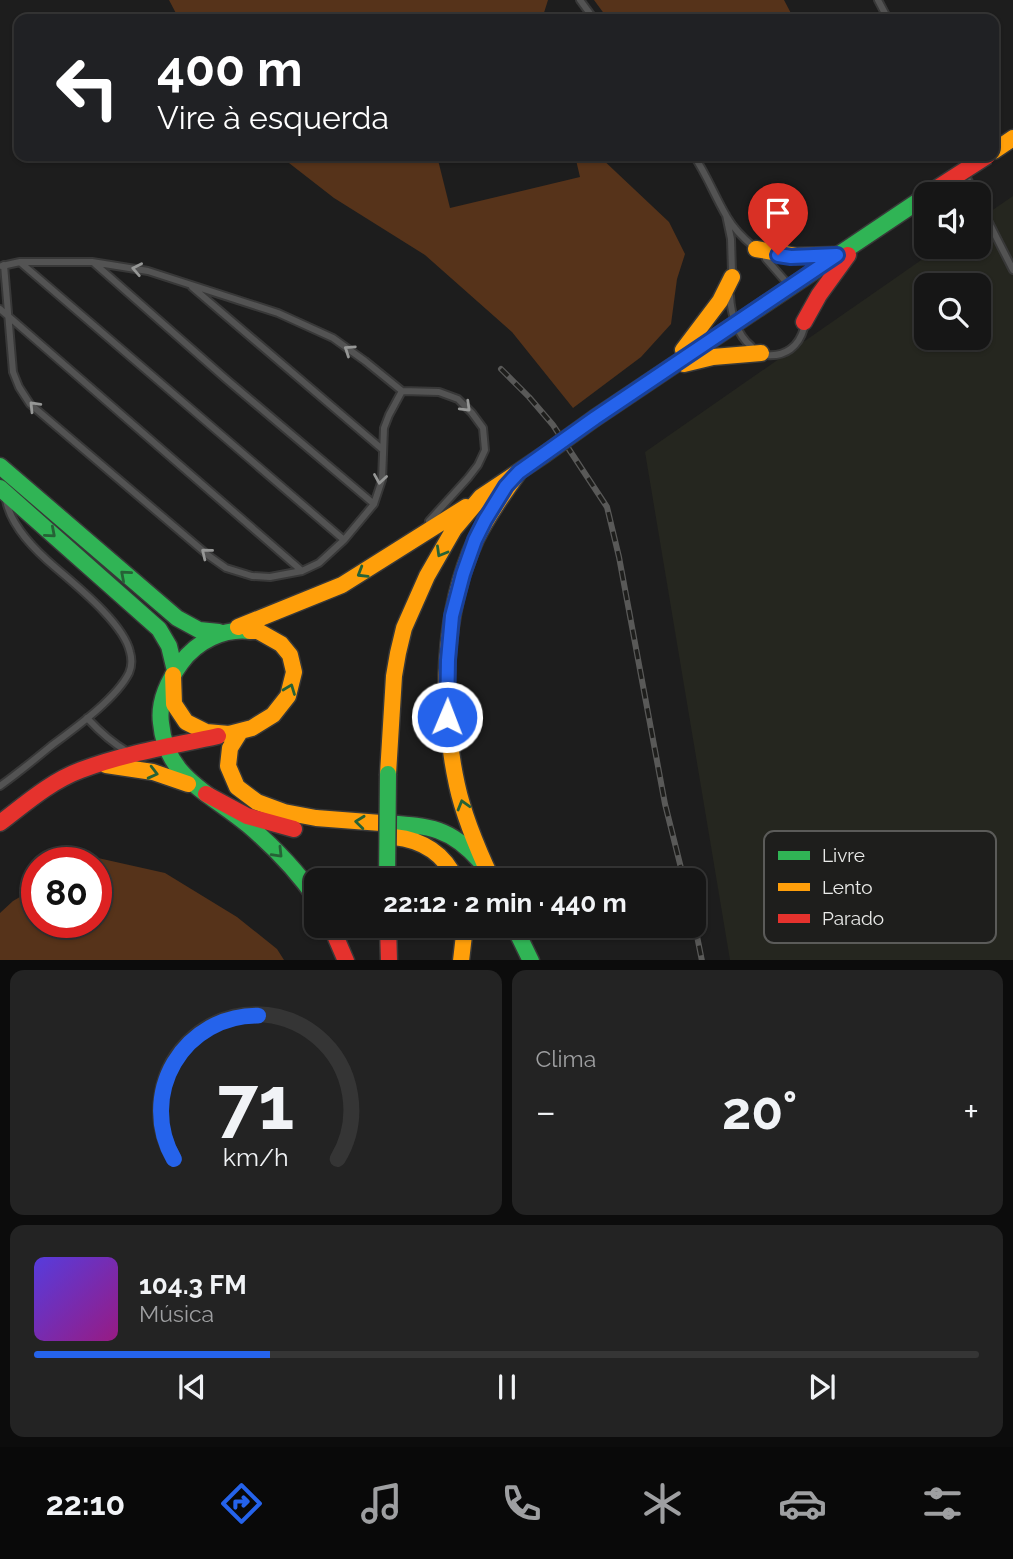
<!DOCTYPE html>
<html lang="pt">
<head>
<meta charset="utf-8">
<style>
  :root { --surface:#161616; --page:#232323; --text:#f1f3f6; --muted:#9e9fa1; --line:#353535; --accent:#2563eb }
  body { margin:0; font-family:Raleway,sans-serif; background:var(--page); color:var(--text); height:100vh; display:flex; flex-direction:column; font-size:26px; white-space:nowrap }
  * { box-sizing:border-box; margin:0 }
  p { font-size:23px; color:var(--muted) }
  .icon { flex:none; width:38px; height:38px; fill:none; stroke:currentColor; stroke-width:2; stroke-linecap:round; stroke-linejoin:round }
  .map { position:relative; height:960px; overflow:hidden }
  .side { display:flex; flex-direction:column; gap:10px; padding:10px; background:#0c0c0c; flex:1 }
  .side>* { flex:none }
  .top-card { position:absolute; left:14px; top:14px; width:985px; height:147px; border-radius:14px; box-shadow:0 2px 5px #0004,0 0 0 2px var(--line); background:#202124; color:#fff; overflow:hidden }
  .tools { position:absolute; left:914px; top:182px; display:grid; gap:14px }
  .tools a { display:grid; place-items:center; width:77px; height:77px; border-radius:14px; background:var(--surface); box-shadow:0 2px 5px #0004,0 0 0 2px var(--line); font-size:35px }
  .speed { position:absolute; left:21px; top:847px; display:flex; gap:14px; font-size:35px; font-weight:700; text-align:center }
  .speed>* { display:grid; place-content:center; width:91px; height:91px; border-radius:50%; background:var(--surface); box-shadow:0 2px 5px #0004,0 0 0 2px var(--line); line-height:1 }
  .speed .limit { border:10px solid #d22; background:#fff; color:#111 }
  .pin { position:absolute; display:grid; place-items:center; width:60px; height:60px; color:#fff; margin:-72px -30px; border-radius:50% 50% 50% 0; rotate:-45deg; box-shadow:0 0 7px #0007 }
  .pin .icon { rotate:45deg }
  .me { position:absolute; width:77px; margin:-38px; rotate:1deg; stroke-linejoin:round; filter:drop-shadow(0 0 5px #0008) }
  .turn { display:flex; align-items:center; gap:24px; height:147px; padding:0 28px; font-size:32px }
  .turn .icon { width:91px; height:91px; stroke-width:2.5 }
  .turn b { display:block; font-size:49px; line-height:60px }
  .big { font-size:52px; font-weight:700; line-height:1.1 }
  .side .tile { flex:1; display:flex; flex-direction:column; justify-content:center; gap:10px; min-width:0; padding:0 24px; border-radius:14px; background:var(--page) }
  .side .dial { align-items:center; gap:0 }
  .dial svg { height:182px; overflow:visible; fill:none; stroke:var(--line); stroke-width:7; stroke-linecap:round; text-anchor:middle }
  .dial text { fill:var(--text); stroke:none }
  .song { display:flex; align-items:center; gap:21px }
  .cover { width:84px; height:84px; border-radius:10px; background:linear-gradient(135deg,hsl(250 70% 55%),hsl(310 70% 35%)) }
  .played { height:7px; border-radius:4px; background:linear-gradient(90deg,var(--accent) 25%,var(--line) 25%) }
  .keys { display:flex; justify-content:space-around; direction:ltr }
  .heat { display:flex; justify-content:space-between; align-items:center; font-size:38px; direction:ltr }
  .side .tiles { flex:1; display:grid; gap:10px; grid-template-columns:1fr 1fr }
  .tile:last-child { grid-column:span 2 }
  .trip { position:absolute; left:304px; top:868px; width:402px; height:70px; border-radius:14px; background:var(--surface); box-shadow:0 2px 5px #0004,0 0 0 2px var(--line); font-weight:700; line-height:70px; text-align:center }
  .tab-bar { display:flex; height:112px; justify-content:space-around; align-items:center; background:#090909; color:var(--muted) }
  .tab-bar .icon { width:49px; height:49px }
  .tab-bar .active { color:var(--accent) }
  .tab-bar b { font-size:32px; color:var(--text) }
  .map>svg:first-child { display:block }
  .built { fill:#25261f; fill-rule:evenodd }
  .forest { fill:#56331a }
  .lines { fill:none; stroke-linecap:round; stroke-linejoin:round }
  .lane-casing { stroke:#383838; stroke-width:10 }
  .fast-casing { stroke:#383838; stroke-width:19 }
  .slow-casing { stroke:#383838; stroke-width:19 }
  .jam-casing { stroke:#383838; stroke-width:19 }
  .lane { stroke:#535353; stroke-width:6 }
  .fast { stroke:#30b455; stroke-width:16 }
  .slow { stroke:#ff9f0a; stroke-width:16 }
  .jam { stroke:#e5322d; stroke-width:16 }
  .rail-casing { stroke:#595958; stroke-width:6 }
  .rail { stroke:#1e1e1c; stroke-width:3.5; stroke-dasharray:10; stroke-linecap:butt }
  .fast-bridge-casing { stroke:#383838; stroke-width:19; stroke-linecap:butt }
  .jam-bridge-casing { stroke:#383838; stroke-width:19; stroke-linecap:butt }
  .fast-bridge { stroke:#30b455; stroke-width:16 }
  .jam-bridge { stroke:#e5322d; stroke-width:16 }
  .oneway { stroke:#969796 }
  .oneway2 { stroke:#266236 }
  .route-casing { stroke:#184099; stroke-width:18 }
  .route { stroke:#2563eb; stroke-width:12 }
  .key { fill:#1e1e1c; stroke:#5b5b59; stroke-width:2 }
  .key-label { font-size:19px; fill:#e9eae8 }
</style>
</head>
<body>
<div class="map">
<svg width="1013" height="961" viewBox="0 0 1013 961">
  <rect width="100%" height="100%" fill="#1d1d1d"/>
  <path class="built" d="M1013 196V960H730L645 452 940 247H978V220ZM926 285H978V338H926Z"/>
  <path class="forest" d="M169 0H548L542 19H179Z
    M594 0H784L794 19H608Z
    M280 156H437L450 208 580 177 576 160 599 156 669 222 685 254 677 279 671 324 641 357 573 408 512 332 425 255 334 198Z
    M89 856 165 873 237 917 277 949 284 960H0V913L13 901 37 887V922H96V863H78Z"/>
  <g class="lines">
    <g class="lane-casing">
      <path id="lane" d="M580 0 594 19
        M878 0 888 19
        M694 156C707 175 715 197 727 217 734 229 743 238 754 247
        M966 176 975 194
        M978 201 1013 270
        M726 215 731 239 732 272
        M766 259 787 283
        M21 263 344 540
        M94 263 226 379 374 504
        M4 265 13 372 19 387 30 404 209 556 226 568 252 576 270 577 302 571 319 563 344 540 374 504 382 480 384 428 389 415 402 391
        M2 266 20 262H92L148 271 278 313 333 338 365 361 402 391 439 392 458 399 472 413 483 428 485 450 478 465 468 478 429 521
        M192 287 382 449
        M730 296C731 314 737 335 751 346
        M0 309 302 571
        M766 355C786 357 799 346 804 328
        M87 718C100 732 112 743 128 752
        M0 786C18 773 34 760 51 746 75 728 116 699 129 673 132 666 132 659 130 652 124 624 78 587 56 568 36 551 11 527 6 500"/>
    </g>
    <g class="fast-casing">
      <path id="fast" d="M595 418 926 196
        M0 466 177 618 199 630 219 632
        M0 488 159 629 169 646 175 671
        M250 631C224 628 197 641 181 663 168 681 158 701 161 723 166 778 210 793 248 825 274 847 298 872 317 900
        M381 823C426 826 448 825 480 861
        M514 926 531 961"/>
    </g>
    <g class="slow-casing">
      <path id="slow" d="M994 151 1013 138
        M756 249 796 256 837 255
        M683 350 720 301 732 277
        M684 364 713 357 761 353
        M238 627 342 585 466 507
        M173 675 174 704 186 722 206 732 229 734 252 728 273 715 288 696 294 672 290 655 281 644 258 631H250
        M240 732 230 748 228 766 237 787 257 802 284 812 316 818 381 823
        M106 765 153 772 188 784
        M388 774 394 676 398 653 404 628 427 576 454 529 481 497 545 454
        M394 837C423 840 444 853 456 880
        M492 880C478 850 464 818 457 785 440 707 442 612 476 539 488 515 503 494 519 472
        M461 961 465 926"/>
    </g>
    <g class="jam-casing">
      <path id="jam" d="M804 322 819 295 848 255
        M206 794 247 816 294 829
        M0 823C25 804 51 781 81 770 125 753 173 746 218 736
        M331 926 346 961
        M388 926 389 961"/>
    </g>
    <use href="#lane" class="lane"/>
    <use href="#fast" class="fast"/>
    <use href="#slow" class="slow"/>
    <use href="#jam" class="jam"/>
    <g class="rail-casing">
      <path id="rail" d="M501 369 529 397 553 425 607 507 619 557 665 804 684 880
        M695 926 702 961"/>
    </g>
    <use href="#rail" class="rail"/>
    <g class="fast-bridge-casing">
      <path id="fast-bridge" d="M545 454 595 418
        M387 880 388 774"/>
    </g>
    <g class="jam-bridge-casing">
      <path id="jam-bridge" d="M928 194 987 156"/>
    </g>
    <use href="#fast-bridge" class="fast-bridge"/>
    <use href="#jam-bridge" class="jam-bridge"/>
  </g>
  <defs><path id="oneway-chevron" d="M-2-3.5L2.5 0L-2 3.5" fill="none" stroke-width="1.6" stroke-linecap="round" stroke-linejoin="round" transform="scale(1.75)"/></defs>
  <g class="oneway">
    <use href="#oneway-chevron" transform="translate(137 269) rotate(-169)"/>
    <use href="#oneway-chevron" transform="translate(349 350) rotate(-146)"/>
    <use href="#oneway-chevron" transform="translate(34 406) rotate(-134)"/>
    <use href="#oneway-chevron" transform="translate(466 407) rotate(44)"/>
    <use href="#oneway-chevron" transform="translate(380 479) rotate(99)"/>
    <use href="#oneway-chevron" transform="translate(206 553) rotate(-141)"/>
  </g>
  <g class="oneway2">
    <use href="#oneway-chevron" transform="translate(51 533) rotate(41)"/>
    <use href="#oneway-chevron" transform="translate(441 552) rotate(120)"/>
    <use href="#oneway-chevron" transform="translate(362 573) rotate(149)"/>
    <use href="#oneway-chevron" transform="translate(125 575) rotate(-139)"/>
    <use href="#oneway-chevron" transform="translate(290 689) rotate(-69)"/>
    <use href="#oneway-chevron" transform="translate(153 773) rotate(14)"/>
    <use href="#oneway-chevron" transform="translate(463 805) rotate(-106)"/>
    <use href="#oneway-chevron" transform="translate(360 822) rotate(-174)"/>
    <use href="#oneway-chevron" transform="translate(278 853) rotate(46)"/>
  </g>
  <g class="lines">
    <g class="route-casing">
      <path id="route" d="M447 717 448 660 452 616 463 574 475 540 485 520 506 486 519 472 595 418 837 255 791 257 778 255"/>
    </g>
    <use href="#route" class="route"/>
  </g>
  <rect x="764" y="831" width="232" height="112" rx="10" class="key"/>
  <rect x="778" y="851" width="32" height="9" fill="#30b455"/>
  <rect x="778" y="883" width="32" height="8" fill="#ff9f0a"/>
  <rect x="778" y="914" width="32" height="9" fill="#e5322d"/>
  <g class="key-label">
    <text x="822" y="862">Livre</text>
    <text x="822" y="894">Lento</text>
    <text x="822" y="925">Parado</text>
  </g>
</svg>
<div class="tools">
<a><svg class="icon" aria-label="sound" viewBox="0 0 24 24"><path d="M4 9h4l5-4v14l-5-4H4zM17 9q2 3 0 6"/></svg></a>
<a><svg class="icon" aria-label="search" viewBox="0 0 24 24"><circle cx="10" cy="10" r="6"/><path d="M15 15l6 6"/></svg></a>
</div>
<div class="speed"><div class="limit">80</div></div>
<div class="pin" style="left:778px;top:255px;background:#d93025"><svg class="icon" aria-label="arrive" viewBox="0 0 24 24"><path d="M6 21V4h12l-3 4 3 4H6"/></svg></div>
<svg class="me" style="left:447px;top:717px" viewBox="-20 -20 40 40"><circle r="17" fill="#2563eb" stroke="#fff" stroke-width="3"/><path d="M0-11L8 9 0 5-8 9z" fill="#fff"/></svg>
<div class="trip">22:12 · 2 min · 440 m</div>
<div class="top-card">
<div class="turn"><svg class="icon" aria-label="left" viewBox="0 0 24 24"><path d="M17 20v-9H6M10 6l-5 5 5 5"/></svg><div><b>400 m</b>Vire à esquerda</div></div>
</div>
</div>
<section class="side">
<div class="tiles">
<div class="tile dial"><svg viewBox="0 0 100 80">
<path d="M14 69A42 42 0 1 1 86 69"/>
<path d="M14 69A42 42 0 0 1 51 6" stroke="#2563eb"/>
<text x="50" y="56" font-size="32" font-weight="700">71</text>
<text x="50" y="72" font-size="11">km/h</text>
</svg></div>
<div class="tile"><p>Clima</p>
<div class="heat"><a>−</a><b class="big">20°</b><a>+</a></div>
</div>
<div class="tile">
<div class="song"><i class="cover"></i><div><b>104.3 FM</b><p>Música</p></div></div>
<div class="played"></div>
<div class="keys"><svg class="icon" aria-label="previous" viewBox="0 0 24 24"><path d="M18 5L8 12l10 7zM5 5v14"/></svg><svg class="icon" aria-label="pause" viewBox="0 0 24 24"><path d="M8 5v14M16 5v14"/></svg><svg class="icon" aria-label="next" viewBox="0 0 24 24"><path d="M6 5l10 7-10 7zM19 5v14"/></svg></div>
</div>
</div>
</section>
<nav class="tab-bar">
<b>22:10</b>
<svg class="icon active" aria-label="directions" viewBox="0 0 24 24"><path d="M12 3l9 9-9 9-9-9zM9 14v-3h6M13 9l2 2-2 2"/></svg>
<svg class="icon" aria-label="music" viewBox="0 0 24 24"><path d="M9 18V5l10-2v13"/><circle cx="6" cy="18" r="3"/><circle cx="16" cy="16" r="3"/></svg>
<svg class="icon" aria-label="phone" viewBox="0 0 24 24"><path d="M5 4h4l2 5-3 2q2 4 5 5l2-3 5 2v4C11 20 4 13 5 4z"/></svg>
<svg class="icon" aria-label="climate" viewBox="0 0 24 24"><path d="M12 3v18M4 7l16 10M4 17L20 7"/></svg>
<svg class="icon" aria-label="car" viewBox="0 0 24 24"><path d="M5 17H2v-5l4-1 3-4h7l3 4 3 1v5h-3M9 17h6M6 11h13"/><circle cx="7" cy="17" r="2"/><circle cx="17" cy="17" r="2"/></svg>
<svg class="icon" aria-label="filters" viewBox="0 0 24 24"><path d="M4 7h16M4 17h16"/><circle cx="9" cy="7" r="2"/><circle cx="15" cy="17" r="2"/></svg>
</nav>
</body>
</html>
